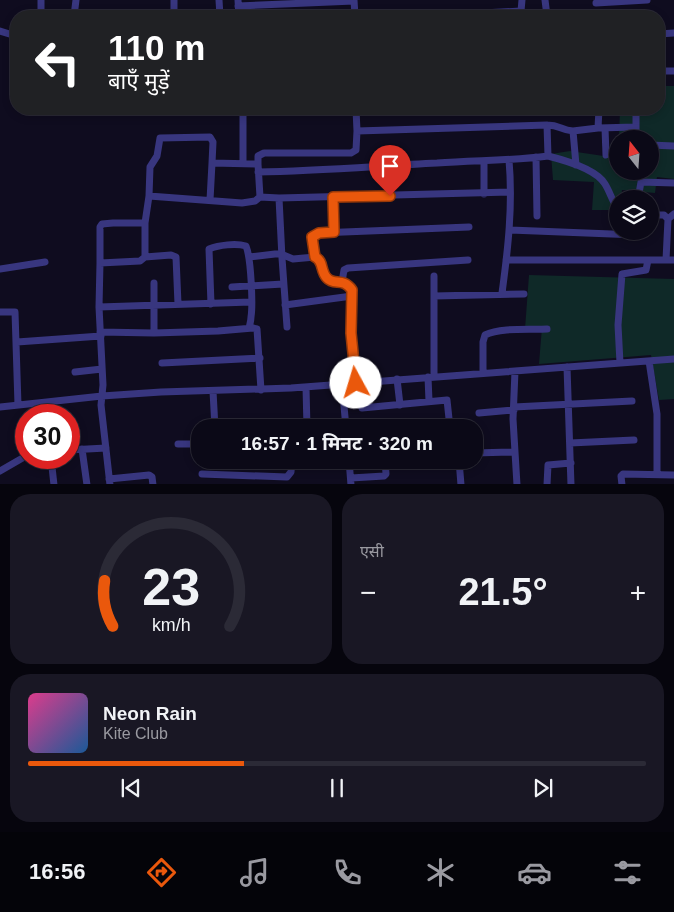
<!DOCTYPE html>
<html lang="hi">
<head>
<meta charset="utf-8">
<style>
  :root { --surface:#0b0917; --page:#191724; --text:#f1f3f6; --muted:#9a9aa1; --line:#2b2a36; --accent:#ea580c }
  body { margin:0; font-family:Arial,"Noto Sans Devanagari",sans-serif; background:var(--page); color:var(--text); height:100vh; display:flex; flex-direction:column; font-size:19px; white-space:nowrap }
  * { box-sizing:border-box; margin:0 }
  p { font-size:16px; color:var(--muted) }
  .icon { flex:none; width:28px; height:28px; fill:none; stroke:currentColor; stroke-width:2; stroke-linecap:round; stroke-linejoin:round }
  .map { position:relative; height:484px; overflow:hidden }
  .sheet { display:flex; flex-direction:column; gap:10px; padding:10px; background:#06050d; flex:1 }
  .sheet>* { flex:none }
  .hud { position:absolute; left:10px; top:10px; width:655px; height:105px; border-radius:20px; box-shadow:0 2px 8px #0003,0 0 0 1px var(--line); background:#202124; color:#fff; overflow:hidden }
  .needle { width:32px; rotate:343deg }
  .buttons { position:absolute; left:609px; top:130px; display:grid; gap:10px }
  .buttons a { display:grid; place-items:center; width:50px; height:50px; border-radius:50%; background:var(--surface); box-shadow:0 2px 8px #0003,0 0 0 1px var(--line); font-size:25px }
  .speed { position:absolute; left:15px; top:404px; display:flex; gap:10px; font-size:25px; font-weight:700; text-align:center }
  .speed>* { display:grid; place-content:center; width:65px; height:65px; border-radius:50%; background:var(--surface); box-shadow:0 2px 8px #0003,0 0 0 1px var(--line); line-height:1 }
  .speed .limit { border:8px solid #d22; background:#fff; color:#111 }
  .pin { position:absolute; display:grid; place-items:center; width:42px; height:42px; color:#fff; margin:-51px -21px; border-radius:50% 50% 50% 0; rotate:-45deg; box-shadow:0 0 5px #0007 }
  .pin .icon { rotate:45deg }
  .me { position:absolute; width:55px; margin:-28px; rotate:354deg; stroke-linejoin:round; filter:drop-shadow(0 0 4px #0008) }
  .turn { display:flex; align-items:center; gap:18px; height:105px; padding:0 15px; font-size:22px }
  .turn .icon { width:65px; height:65px; stroke-width:2.5 }
  .turn b { display:block; font-size:35px; line-height:42px }
  .big { font-size:38px; font-weight:700; line-height:1.1 }
  .sheet .tile { flex:1; display:flex; flex-direction:column; justify-content:center; gap:8px; min-width:0; padding:0 18px; border-radius:20px; background:var(--page) }
  .sheet .dial { align-items:center; gap:0 }
  .dial svg { height:130px; overflow:visible; fill:none; stroke:var(--line); stroke-width:7; stroke-linecap:round; text-anchor:middle }
  .dial text { fill:var(--text); stroke:none }
  .song { display:flex; align-items:center; gap:15px }
  .cover { width:60px; height:60px; border-radius:8px; background:linear-gradient(135deg,hsl(330 70% 55%),hsl(210 70% 35%)) }
  .played { height:5px; border-radius:2px; background:linear-gradient(90deg,var(--accent) 35%,var(--line) 35%) }
  .keys { display:flex; justify-content:space-around; direction:ltr }
  .heat { display:flex; justify-content:space-between; align-items:center; font-size:28px; direction:ltr }
  .sheet .tiles { flex:1; display:grid; gap:10px; grid-template-columns:1fr 1fr }
  .tile:last-child { grid-column:span 2 }
  .trip { position:absolute; left:191px; top:419px; width:292px; height:50px; border-radius:20px; background:var(--surface); box-shadow:0 2px 8px #0003,0 0 0 1px var(--line); font-weight:700; line-height:50px; text-align:center }
  .tabs { display:flex; height:80px; justify-content:space-around; align-items:center; background:#040409; color:var(--muted) }
  .tabs .icon { width:35px; height:35px }
  .tabs .selected { color:var(--accent) }
  .tabs b { font-size:22px; color:var(--text) }
  .map>svg:first-child { display:block }
  .green { fill:#0f2928 }
  .lines { fill:none; stroke-linecap:round; stroke-linejoin:round }
  .minor { stroke:#38367f; stroke-width:7 }
  .route-casing { stroke:#983908; stroke-width:12 }
  .route { stroke:#ea580c; stroke-width:9 }
</style>
</head>
<body>
<div class="map">
<svg width="674" height="485" viewBox="0 0 674 485">
  <rect width="100%" height="100%" fill="#0f0c1f"/>
  <path class="green" d="M659 86H674V179L657 177 655 193 622 190 621 199H618L617 210H592L594 182 553 180 551 154 570 151 617 158 618 171H650V139H619L620 109H659Z
    M529 275 674 279V399L659 400 651 355 539 364 542 327 525 329Z"/>
  <g class="lines">
    <path class="minor" d="M41 0V16
      M219 0 220 16
      M238 0 239 16
      M354 0 355 16
      M545 0 547 16
      M596 3 647 0
      M238 6 354 1
      M74 16 76 0
      M118 16 123 13H127L164 16
      M174 16V0
      M474 16 483 13 521 11 522 0
      M0 31 16 36
      M659 34 674 33
      M659 71H674
      M297 109 356 111
      M356 109 357 131 547 125C560 125 561 130 573 131
      M599 109 598 128 635 127
      M605 128 606 155
      M636 139V109
      M650 145 674 146
      M548 156C564 160 596 169 605 184 610 192 612 201 618 209
      M536 157 537 216
      M484 161V194
      M243 163V109
      M258 164V156L264 153H351L356 150 357 131
      M576 165 573 131 598 128
      M258 172C318 171 377 166 437 163 474 160 511 161 548 156L547 125
      M149 196 150 167 157 156 160 138 210 137 213 142 212 163
      M333 197 334 232
      M279 198 510 192
      M638 199 641 182 674 183
      M210 200 212 163 258 164 260 197 279 198 282 258 287 327
      M650 215H664L668 219 666 260
      M668 219 674 214
      M510 230 637 235
      M145 257 171 255 176 257 178 304
      M249 257 275 254H281L293 259 315 257
      M506 260H674
      M100 263V227L102 224 113 223H145
      M0 269 45 262
      M434 276V377
      M342 282 344 270 348 268 468 260
      M232 287 283 284
      M502 293C508 249 513 205 509 160
      M434 296 524 294
      M211 304 209 249C219 245 236 243 246 246 251 258 253 304 251 317 251 321 250 324 249 328
      M285 305 352 296
      M99 307 251 302
      M0 312H15L18 405
      M100 332 154 333V283
      M154 333 218 331 253 328 257 329 261 390
      M17 342 101 336
      M649 361 657 414V474
      M162 363 260 358
      M620 363 618 325 622 274 646 270 648 260
      M567 367 571 485
      M515 371 513 419 517 485
      M75 372 102 369
      M483 373V342L485 335C501 327 530 330 547 329
      M428 377 429 401
      M397 379 400 405
      M356 383 351 333 352 290 348 284C341 281 332 283 327 278 320 272 324 261 315 257L312 237 319 233 469 227
      M342 384 346 428
      M306 387 307 428
      M213 391 215 428
      M0 407 102 396 161 392 291 388 674 359
      M514 407 632 401
      M362 408 447 400 450 428
      M479 413 514 410
      M570 443 634 440
      M178 444H200
      M82 449 87 485
      M69 450 106 448
      M475 453 514 452
      M51 458 54 485
      M349 460 351 485
      M459 460 461 485
      M0 471 26 456
      M202 474 287 477 291 472 292 460
      M351 478 384 476 386 474 385 460
      M109 479 149 475 152 477 153 485
      M110 485 101 405 103 385 99 307 100 263 140 261 145 257V223L149 196 242 203 255 201 260 197
      M547 485 548 465 571 463
      M622 485 621 476 623 474 674 475"/>
  </g>
  <g class="lines">
    <g class="route-casing">
      <path id="route" d="M356 383 351 333 352 290C343 277 334 286 327 278 320 271 324 261 315 257L312 237 319 233 334 232 333 197 390 196"/>
    </g>
    <use href="#route" class="route"/>
  </g>
</svg>
<div class="buttons">
<a><svg class="needle" viewBox="-14 -14 28 28"><path d="M0-13l5 13h-10z" fill="#e53935"/><path d="M0 13l5-13h-10z" fill="#9a9aa1"/></svg></a>
<a><svg class="icon" aria-label="layers" viewBox="0 0 24 24"><path d="M12 4l9 5-9 5-9-5zM3 14l9 5 9-5"/></svg></a>
</div>
<div class="speed"><div class="limit">30</div></div>
<div class="pin" style="left:390px;top:196px;background:#d93025"><svg class="icon" aria-label="arrive" viewBox="0 0 24 24"><path d="M6 21V4h12l-3 4 3 4H6"/></svg></div>
<svg class="me" style="left:356px;top:383px" viewBox="-20 -20 40 40"><circle r="19" fill="#fff"/><path d="M0-13L10 11 0 6-10 11z" fill="#ea580c"/></svg>
<div class="trip">16:57 · 1 मिनट · 320 m</div>
<div class="hud">
<div class="turn"><svg class="icon" aria-label="left" viewBox="0 0 24 24"><path d="M17 20v-9H6M10 6l-5 5 5 5"/></svg><div><b>110 m</b>बाएँ मुड़ें</div></div>
</div>
</div>
<section class="sheet">
<div class="tiles">
<div class="tile dial"><svg viewBox="0 0 100 80">
<path d="M14 69A42 42 0 1 1 86 69"/>
<path d="M14 69A42 42 0 0 1 9 41" stroke="#ea580c"/>
<text x="50" y="56" font-size="32" font-weight="700">23</text>
<text x="50" y="72" font-size="11">km/h</text>
</svg></div>
<div class="tile"><p>एसी</p>
<div class="heat"><a>−</a><b class="big">21.5°</b><a>+</a></div>
</div>
<div class="tile">
<div class="song"><i class="cover"></i><div><b>Neon Rain</b><p>Kite Club</p></div></div>
<div class="played"></div>
<div class="keys"><svg class="icon" aria-label="previous" viewBox="0 0 24 24"><path d="M18 5L8 12l10 7zM5 5v14"/></svg><svg class="icon" aria-label="pause" viewBox="0 0 24 24"><path d="M8 5v14M16 5v14"/></svg><svg class="icon" aria-label="next" viewBox="0 0 24 24"><path d="M6 5l10 7-10 7zM19 5v14"/></svg></div>
</div>
</div>
</section>
<nav class="tabs">
<b>16:56</b>
<svg class="icon selected" aria-label="directions" viewBox="0 0 24 24"><path d="M12 3l9 9-9 9-9-9zM9 14v-3h6M13 9l2 2-2 2"/></svg>
<svg class="icon" aria-label="music" viewBox="0 0 24 24"><path d="M9 18V5l10-2v13"/><circle cx="6" cy="18" r="3"/><circle cx="16" cy="16" r="3"/></svg>
<svg class="icon" aria-label="phone" viewBox="0 0 24 24"><path d="M5 4h4l2 5-3 2q2 4 5 5l2-3 5 2v4C11 20 4 13 5 4z"/></svg>
<svg class="icon" aria-label="climate" viewBox="0 0 24 24"><path d="M12 3v18M4 7l16 10M4 17L20 7"/></svg>
<svg class="icon" aria-label="car" viewBox="0 0 24 24"><path d="M5 17H2v-5l4-1 3-4h7l3 4 3 1v5h-3M9 17h6M6 11h13"/><circle cx="7" cy="17" r="2"/><circle cx="17" cy="17" r="2"/></svg>
<svg class="icon" aria-label="filters" viewBox="0 0 24 24"><path d="M4 7h16M4 17h16"/><circle cx="9" cy="7" r="2"/><circle cx="15" cy="17" r="2"/></svg>
</nav>
</body>
</html>
